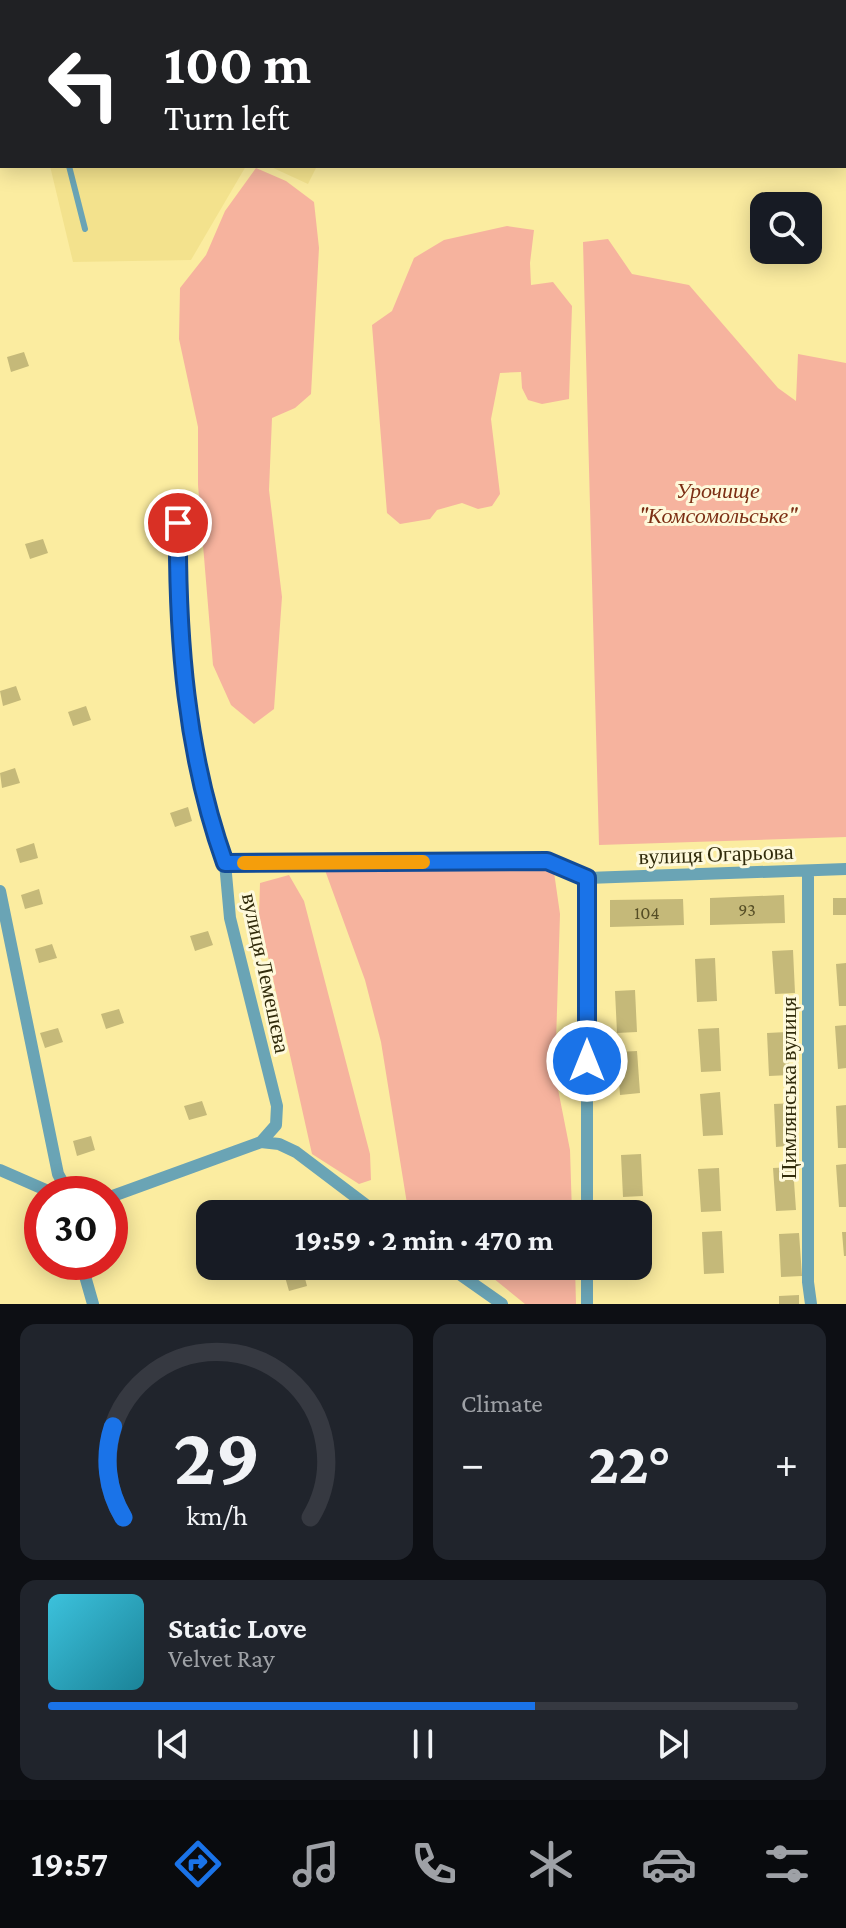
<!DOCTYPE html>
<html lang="en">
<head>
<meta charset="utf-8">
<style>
  :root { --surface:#171b24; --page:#20242c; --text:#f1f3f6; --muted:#9ea1a6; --line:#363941; --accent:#1a73e8 }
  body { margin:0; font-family:"Crimson Pro",serif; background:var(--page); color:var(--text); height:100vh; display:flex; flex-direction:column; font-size:30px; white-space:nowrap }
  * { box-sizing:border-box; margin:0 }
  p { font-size:26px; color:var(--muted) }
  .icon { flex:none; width:44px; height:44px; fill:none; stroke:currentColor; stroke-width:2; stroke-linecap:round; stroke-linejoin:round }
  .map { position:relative; height:1304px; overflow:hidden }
  .panel { display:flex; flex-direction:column; gap:20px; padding:20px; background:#0d0f14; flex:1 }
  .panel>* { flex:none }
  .top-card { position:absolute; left:0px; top:0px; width:846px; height:168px; box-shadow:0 4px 20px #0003; background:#202124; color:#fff; overflow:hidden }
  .controls { position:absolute; left:750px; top:192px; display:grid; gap:16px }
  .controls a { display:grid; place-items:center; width:72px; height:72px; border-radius:16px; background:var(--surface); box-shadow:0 4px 20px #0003; font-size:40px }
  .speed { position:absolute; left:24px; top:1176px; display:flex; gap:16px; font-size:40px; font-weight:700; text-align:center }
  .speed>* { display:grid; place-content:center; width:104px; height:104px; border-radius:50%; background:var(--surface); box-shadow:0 4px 20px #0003; line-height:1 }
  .speed .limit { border:12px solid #d22; background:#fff; color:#111 }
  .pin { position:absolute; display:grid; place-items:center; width:68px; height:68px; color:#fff; margin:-34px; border:4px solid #fff; border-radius:50%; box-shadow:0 2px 8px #0007 }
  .me { position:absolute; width:88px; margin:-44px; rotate:0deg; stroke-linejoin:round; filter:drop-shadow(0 0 6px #0008) }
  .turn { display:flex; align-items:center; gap:28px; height:168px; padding:0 32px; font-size:36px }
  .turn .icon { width:104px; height:104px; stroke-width:2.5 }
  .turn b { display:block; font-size:56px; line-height:68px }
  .big { font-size:60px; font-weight:700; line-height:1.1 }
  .panel .tile { flex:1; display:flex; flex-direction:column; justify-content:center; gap:12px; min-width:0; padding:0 28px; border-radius:16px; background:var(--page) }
  .panel .dial { align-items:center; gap:0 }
  .dial svg { height:208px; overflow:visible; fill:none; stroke:var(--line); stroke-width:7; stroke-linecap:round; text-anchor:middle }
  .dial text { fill:var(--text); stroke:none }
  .song { display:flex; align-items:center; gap:24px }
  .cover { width:96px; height:96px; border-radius:12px; background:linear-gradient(135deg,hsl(190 70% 55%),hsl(190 70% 35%)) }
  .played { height:8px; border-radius:4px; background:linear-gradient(90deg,var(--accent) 65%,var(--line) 65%) }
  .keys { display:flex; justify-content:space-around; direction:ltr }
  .heat { display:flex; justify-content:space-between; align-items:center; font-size:44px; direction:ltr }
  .panel .tiles { flex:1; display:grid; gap:20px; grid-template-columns:1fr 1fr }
  .tile:last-child { grid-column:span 2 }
  .trip { position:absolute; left:196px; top:1200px; width:456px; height:80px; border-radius:16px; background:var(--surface); box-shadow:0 4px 20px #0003; font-weight:700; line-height:80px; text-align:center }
  .dock { display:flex; height:128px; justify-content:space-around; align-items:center; background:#090b0e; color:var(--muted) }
  .dock .icon { width:56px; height:56px }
  .dock .active { color:var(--accent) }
  .dock b { font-size:36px; color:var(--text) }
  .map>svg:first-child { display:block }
  .built { fill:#f3e28d }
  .green { fill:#f6b39e }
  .building { fill:#c5b979 }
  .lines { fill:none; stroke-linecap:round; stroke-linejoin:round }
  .lane { stroke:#6aa4b5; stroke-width:6 }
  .street { stroke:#6aa4b5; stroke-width:12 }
  .route-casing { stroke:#114b97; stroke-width:20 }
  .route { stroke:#1a73e8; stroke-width:14 }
  .slow { stroke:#f59e0b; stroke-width:14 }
  .labels { text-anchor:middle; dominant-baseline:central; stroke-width:6; stroke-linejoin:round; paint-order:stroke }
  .number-label { font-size:18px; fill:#564e26 }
  .park-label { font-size:22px; font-style:italic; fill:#7c2f14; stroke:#fef9db }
  .street-label { font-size:22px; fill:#312b0b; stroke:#fef9db }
</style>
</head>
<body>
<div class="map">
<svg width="846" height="1304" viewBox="0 0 846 1304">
  <rect width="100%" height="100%" fill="#fbeca0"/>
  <path class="built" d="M10 0H396V2Z
    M50 166H246L191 260 73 262Z
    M269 166H317L308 184Z"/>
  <path class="green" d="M256 168 286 181 314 202 319 248 311 394 295 408 272 418 269 490 282 597 274 709 254 724 231 705 213 665 198 485V427L179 339 180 288 206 255 225 211Z
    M507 226 534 230 530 263 531 285 553 282 572 306 569 399 542 404 528 400 522 388 521 372 500 373 491 419 500 494 492 506 478 509 462 503 437 510 430 519 400 524 387 513 372 325 392 311 414 258 444 240Z
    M608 239 632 274 689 285 778 388 796 401 798 354 846 363V837L599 845 583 242Z
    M324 862 553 865 560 914 555 1074 570 1150 572 1214H413L408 1210 381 1042 365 980 326 873Z
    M289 875 304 901 370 1154 371 1180 359 1184 312 1154 259 916 260 883Z
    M478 1266H575L576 1304H525Z"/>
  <path class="building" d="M24 352 29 366 11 372 7 357Z
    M43 539 48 553 30 559 25 544Z
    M16 686 21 700 3 706 0 691Z
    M86 706 91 720 73 726 68 712Z
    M15 768 20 783 2 788 0 773Z
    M188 807 192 821 175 827 170 813Z
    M34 843 38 858 20 863 16 849Z
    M39 889 43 904 25 909 21 895Z
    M784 895 785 923 710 925V898Z
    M833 898H846V915H833Z
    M683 899 684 925 610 927V900Z
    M208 931 213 945 195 951 190 936Z
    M52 944 57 958 39 963 35 949Z
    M793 950 795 993 775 994 772 951Z
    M715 958 717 1001 697 1002 695 959Z
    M846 963V1006H839L836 964Z
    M635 990 637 1032 617 1033 615 991Z
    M119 1009 124 1023 106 1029 101 1014Z
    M846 1025V1068L838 1069 835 1026Z
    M58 1028 63 1042 45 1048 40 1033Z
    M719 1028 721 1071 701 1072 698 1029Z
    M787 1032 790 1075 769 1076 767 1033Z
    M637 1051 640 1093 620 1095 617 1052Z
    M720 1092 723 1135 703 1136 700 1094Z
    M202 1101 207 1115 189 1120 184 1106Z
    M794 1103 797 1145 776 1147 774 1104Z
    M846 1105V1148H838L836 1106Z
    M91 1136 95 1150 77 1156 73 1141Z
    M641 1154 643 1196 623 1197 621 1155Z
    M846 1164V1207H839L836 1165Z
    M793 1167 796 1210 776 1211 773 1168Z
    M719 1168 721 1211 701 1212 698 1169Z
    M640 1224 643 1266H638V1225Z
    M722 1231 724 1273 704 1274 702 1232Z
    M842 1232H846V1256H844Z
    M799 1233 802 1276 781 1277 779 1234Z
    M303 1271 307 1286 289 1291 285 1277Z
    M799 1295V1304H779V1296Z"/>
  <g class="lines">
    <path class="lane" d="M27 0V2
      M69 166 85 229
      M226 863 547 861 587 878"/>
    <path class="street" d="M178 523 177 599 182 677 211 824 225 863 230 918 277 1106 276 1125 261 1142
      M808 871V1282L811 1304
      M0 891 58 1174 69 1194
      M0 1170 55 1194
      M110 1197 261 1142 279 1144 296 1152 378 1214
      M587 1214V878L846 869
      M81 1262 93 1304
      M448 1266 502 1304
      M587 1304V1266"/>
  </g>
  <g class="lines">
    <g class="route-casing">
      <path id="route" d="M178 523C177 638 186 754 225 863L547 861 587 878V1061"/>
    </g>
    <use href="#route" class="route"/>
    <path class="slow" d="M244 863 423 862"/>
  </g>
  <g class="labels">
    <g class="number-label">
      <text x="747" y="910">93</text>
      <text x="647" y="913">104</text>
    </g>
    <g class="park-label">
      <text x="718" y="490">Урочище<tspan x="718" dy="25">"Комсомольське"</tspan></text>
    </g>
    <g class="street-label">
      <text transform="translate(716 854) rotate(-2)">вулиця Огарьова</text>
      <text transform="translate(266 973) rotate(78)">вулиця Лемешєва</text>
      <text transform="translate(788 1088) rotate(-90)">Цимлянська вулиця</text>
    </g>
  </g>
</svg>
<div class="controls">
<a><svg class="icon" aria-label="search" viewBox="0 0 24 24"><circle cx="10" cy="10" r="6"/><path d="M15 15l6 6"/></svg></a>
</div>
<div class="speed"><div class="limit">30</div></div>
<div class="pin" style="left:178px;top:523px;background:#d93025"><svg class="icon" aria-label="arrive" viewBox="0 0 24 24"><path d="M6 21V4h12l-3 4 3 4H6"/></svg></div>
<svg class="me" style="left:587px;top:1061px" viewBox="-20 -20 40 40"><circle r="17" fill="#1a73e8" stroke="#fff" stroke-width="3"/><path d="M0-11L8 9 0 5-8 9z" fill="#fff"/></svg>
<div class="trip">19:59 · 2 min · 470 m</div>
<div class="top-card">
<div class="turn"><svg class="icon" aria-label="left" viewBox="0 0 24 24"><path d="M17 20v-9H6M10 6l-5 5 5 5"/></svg><div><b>100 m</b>Turn left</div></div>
</div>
</div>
<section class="panel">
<div class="tiles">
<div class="tile dial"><svg viewBox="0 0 100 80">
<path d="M14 69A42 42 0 1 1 86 69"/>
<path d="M14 69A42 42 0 0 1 10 34" stroke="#1a73e8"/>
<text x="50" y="56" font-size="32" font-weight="700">29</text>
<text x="50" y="72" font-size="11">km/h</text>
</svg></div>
<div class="tile"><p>Climate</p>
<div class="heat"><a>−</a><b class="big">22°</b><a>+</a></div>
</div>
<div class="tile">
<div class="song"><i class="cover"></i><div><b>Static Love</b><p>Velvet Ray</p></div></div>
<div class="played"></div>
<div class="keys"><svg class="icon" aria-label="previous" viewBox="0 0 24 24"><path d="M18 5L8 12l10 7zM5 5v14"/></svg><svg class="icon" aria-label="pause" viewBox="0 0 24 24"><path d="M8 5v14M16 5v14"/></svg><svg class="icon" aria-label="next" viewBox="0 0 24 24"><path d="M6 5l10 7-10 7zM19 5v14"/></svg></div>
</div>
</div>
</section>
<nav class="dock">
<b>19:57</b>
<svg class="icon active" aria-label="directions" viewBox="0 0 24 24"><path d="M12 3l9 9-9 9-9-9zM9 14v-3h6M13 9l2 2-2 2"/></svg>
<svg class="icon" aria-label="music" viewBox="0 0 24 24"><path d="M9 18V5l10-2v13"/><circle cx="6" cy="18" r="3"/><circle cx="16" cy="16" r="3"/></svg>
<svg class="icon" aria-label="phone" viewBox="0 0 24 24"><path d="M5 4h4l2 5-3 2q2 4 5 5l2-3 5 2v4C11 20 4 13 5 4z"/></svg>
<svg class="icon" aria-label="climate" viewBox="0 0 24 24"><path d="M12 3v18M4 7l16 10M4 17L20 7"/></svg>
<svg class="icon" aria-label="car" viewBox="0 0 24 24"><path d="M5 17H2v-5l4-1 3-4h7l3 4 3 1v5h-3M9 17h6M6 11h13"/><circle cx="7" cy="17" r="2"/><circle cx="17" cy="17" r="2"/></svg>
<svg class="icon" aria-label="filters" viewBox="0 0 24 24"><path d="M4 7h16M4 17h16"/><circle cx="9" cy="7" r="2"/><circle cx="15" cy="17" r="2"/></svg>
</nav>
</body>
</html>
